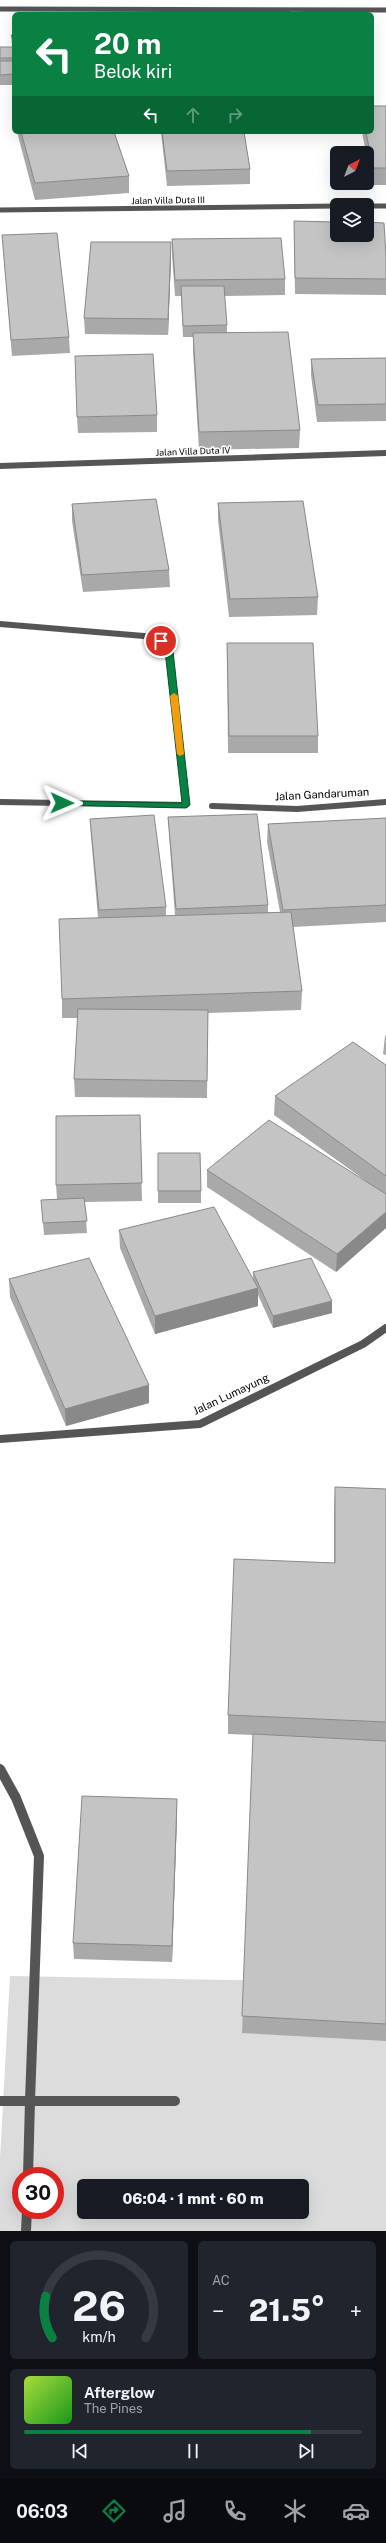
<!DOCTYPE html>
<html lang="id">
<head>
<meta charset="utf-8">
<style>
  :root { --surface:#171b24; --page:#20242c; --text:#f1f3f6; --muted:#9ea1a6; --line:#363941; --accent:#0b8043 }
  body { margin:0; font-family:"Public Sans",sans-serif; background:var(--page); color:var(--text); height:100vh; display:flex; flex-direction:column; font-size:15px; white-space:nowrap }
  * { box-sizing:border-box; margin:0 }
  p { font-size:13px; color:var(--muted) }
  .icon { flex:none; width:22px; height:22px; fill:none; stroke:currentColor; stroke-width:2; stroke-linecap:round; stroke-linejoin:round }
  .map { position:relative; height:2231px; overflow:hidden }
  .drawer { display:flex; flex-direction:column; gap:10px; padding:10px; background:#0d0f14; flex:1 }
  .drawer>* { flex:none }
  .guide { position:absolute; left:12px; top:12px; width:362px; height:122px; border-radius:6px; box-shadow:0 4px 16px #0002; background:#0b8043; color:#fff; overflow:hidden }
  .needle { width:26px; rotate:42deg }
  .fabs { position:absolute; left:330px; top:146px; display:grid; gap:8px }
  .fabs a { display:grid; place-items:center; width:44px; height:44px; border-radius:6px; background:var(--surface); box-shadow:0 4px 16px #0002; font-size:20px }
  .speed { position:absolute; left:12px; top:2167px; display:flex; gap:8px; font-size:20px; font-weight:700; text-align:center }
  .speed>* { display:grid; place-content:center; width:52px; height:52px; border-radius:50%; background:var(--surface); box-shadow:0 4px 16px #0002; line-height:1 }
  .speed .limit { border:6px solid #d22; background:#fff; color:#111 }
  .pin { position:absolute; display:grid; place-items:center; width:34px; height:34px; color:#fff; margin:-17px; border:2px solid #fff; border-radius:50%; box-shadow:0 1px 4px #0007 }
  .me { position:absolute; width:44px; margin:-22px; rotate:91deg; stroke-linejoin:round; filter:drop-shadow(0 0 3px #0008) }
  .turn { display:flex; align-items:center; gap:14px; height:84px; padding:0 16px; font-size:18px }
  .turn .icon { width:52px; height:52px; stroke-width:2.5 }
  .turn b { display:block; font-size:28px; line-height:34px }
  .lanes { display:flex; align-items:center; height:38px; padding:0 16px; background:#0003; justify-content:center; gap:20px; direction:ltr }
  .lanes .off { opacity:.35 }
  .big { font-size:30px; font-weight:800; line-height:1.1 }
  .drawer .card { flex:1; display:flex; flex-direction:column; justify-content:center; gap:6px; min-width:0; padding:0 14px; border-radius:6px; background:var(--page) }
  .drawer .dial { align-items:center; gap:0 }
  .dial svg { height:104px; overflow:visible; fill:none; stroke:var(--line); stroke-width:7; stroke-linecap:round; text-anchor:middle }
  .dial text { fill:var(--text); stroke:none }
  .song { display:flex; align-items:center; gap:12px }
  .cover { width:48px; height:48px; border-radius:6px; background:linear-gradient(135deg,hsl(80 70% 55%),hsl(120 70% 35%)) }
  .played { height:4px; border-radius:2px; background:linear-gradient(90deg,var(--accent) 85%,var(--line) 85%) }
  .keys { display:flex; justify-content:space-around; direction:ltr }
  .heat { display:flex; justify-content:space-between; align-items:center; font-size:22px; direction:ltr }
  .drawer .tiles { flex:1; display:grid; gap:10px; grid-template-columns:1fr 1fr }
  .card:last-child { grid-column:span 2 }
  .trip { position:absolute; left:77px; top:2179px; width:232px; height:40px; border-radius:6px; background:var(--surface); box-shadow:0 4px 16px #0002; font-weight:800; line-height:40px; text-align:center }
  .tabs { display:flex; height:64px; justify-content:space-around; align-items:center; background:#090b0e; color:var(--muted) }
  .tabs .icon { width:28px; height:28px }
  .tabs .selected { color:var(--accent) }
  .tabs b { font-size:18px; color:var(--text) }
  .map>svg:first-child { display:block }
  .green { fill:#dcdcdc; fill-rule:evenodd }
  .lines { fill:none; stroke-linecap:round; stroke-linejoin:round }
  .lane { stroke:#555; stroke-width:10 }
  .street-far2 { stroke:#555; stroke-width:5 }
  .street-far1 { stroke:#555; stroke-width:6 }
  .street { stroke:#555; stroke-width:8 }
  .wall { fill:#a9a9a9 }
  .shaded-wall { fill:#898989 }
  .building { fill:#c4c4c4; stroke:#898989 }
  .route { fill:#0b8043; stroke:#07532c }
  .slow { fill:#f59e0b }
  .labels { text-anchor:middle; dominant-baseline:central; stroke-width:3; stroke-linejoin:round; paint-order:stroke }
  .far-street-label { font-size:9px; fill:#000; stroke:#fff }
  .street-label { font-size:11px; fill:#000; stroke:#fff }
</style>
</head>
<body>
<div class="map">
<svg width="386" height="2231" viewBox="0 0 386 2231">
  <rect width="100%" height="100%" fill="#fff"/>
  <path class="green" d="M10 1976 386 1983V2231H0V2159ZM21 2176H55V2210H21ZM84 2186H302V2212H84Z"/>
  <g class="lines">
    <path class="lane" d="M0 1769 16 1798 39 1856 30 2101H175
      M0 2101H30L28 2176
      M26 2231 27 2210"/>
    <path class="street-far2" d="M0 9 386 10
      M367 206H386
      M0 210 337 206"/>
    <path class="street-far1" d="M0 466 386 453
      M0 624 144 636 161 641 169 651 186 805 0 802
      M212 806 297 809 386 802"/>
    <path class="street" d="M0 1439 200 1424 363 1344 386 1328"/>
  </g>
  <path class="wall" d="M11 35H14V85H0V47H13L12 45Z
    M13 104H14V122L13 120Z
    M386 106V185H373L367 157V153H366L362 132H372Z
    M17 132H114L129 176V193L35 200Z
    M161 132H244L250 169V184L167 186Z
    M294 221 386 256V295L295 294 294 237Z
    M2 235 69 337 70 353 12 356Z
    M172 239 285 279V295L224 296 227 325V333L300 430 299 448 199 450 193 351V337H183L181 296H175L172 255Z
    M171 242V258L168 335 85 334 84 318Z
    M386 358V421L317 422 311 375V359Z
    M157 415V432L78 433 77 417Z
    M218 503 318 597 317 615 229 617 218 520Z
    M72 504 169 570 170 587 83 592 72 521Z
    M227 643 318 736V753H228Z
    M168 817 268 905V913L280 912 267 842 268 824 386 818V922L293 927 302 991 301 1010 208 1013 207 1098 75 1097 74 1079 78 1018H62V999L98 918 91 836 90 819 166 907V916H175L169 834Z
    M386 1035V1055L383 1054 385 1036Z
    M386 1065V1228L336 1272 207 1187V1170L366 1181 274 1115 275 1096Z
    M140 1115 142 1201 85 1202 87 1233 44 1235 41 1200 57 1199 56 1185Z
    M158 1153 201 1191V1203H158Z
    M119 1230 253 1279V1272L332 1301V1313L273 1328 258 1295V1306L155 1334 120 1248Z
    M9 1279 149 1385V1403L66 1426 10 1297Z
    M335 1487 386 1489V2041L242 2033 253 1735 228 1734V1715L334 1563V1507Z
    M177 1799V1816L172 1962 74 1959 73 1943Z"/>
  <path class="shaded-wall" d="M171 242V258L168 335V319Z
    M386 1212V1228L336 1272 337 1254Z
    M258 1288V1306L155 1334V1316Z
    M332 1301V1313L273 1328V1316Z
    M149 1385V1403L66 1426 65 1409Z
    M177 1799V1816L172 1962V1946Z"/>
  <path class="building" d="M291 12 329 13V14H290Z
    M11 35H14V42Z
    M0 47H14V58H0Z
    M0 61H14V74L0 75Z
    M372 106H386V168H373L366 132H372Z
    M21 132H114L129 176 35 183Z
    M162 132H244L250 169 167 171Z
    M294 221 337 222V235H367V222L384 223 386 256V279L295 278Z
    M57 233 69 337 11 340 2 235Z
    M281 238 285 279 175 280 172 239Z
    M91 242H171L168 319 84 318Z
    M181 286H224L227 325 183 326Z
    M288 332 300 430 199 432 193 333Z
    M153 354 157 415 77 417 75 356Z
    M386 358V404L318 405 311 359Z
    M156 499 169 570 82 575 72 504Z
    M303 501 318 597 230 599 218 503Z
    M227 643H313L318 736H229Z
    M257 814 268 905 176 909 168 817Z
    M154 815 166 907 99 910 90 819Z
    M386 818V905L283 910 268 824Z
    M291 912 302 991 62 999 59 919Z
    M78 1009 208 1010 207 1081 74 1079Z
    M353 1042 386 1065V1176L275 1096Z
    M140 1115 142 1183 56 1185V1116Z
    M269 1120 386 1194V1212L337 1254 207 1170Z
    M158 1153H200L201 1191H158Z
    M84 1198 87 1221 43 1223 41 1200Z
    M214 1207 258 1288 155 1316 119 1230Z
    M89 1258 149 1385 65 1409 9 1279Z
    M311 1258 332 1301 273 1316 253 1272Z
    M335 1487 386 1489V1722L228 1715 234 1559 335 1563Z
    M253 1734 386 1741V2024L242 2016Z
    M82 1796 177 1799 172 1946 73 1943Z"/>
  <path class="route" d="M159 640H164L173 651 190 805 186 808 59 805 58 803 62 801 182 803 165 651Z"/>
  <path class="slow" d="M174 693 178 696 184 754 180 756 177 754 170 696Z"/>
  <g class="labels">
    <g class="far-street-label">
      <text transform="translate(168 200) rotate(-1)">Jalan Villa Duta III</text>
      <text transform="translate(193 451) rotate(-2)">Jalan Villa Duta IV</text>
    </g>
    <g class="street-label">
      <text transform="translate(322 794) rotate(-3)">Jalan Gandaruman</text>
      <text transform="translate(231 1394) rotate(-25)">Jalan Lumayung</text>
    </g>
  </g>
</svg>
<div class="fabs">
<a><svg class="needle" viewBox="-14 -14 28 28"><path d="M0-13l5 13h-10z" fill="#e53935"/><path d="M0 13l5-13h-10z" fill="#9ea1a6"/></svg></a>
<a><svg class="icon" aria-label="layers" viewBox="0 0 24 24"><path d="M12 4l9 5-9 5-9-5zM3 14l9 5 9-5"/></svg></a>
</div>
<div class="speed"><div class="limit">30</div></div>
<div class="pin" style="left:161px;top:641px;background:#d93025"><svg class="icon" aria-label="arrive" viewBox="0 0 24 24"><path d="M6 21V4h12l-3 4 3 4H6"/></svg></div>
<svg class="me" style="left:62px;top:803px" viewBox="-20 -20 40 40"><path d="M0-17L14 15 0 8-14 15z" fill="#0b8043" stroke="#fff" stroke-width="4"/></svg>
<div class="trip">06:04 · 1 mnt · 60 m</div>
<div class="guide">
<div class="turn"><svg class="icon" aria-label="left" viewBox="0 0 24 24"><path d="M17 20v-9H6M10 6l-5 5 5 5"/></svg><div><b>20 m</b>Belok kiri</div></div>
<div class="lanes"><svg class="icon" aria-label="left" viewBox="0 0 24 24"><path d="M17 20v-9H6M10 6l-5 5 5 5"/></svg><svg class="icon off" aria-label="ahead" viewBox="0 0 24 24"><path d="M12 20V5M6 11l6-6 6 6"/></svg><svg class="icon off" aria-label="right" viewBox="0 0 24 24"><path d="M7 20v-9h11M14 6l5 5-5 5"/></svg></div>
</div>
</div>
<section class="drawer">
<div class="tiles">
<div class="card dial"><svg viewBox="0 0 100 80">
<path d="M14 69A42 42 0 1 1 86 69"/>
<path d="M14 69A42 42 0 0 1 9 37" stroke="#0b8043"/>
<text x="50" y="56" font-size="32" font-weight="700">26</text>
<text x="50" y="72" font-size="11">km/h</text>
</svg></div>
<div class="card"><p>AC</p>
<div class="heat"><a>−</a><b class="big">21.5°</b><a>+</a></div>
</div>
<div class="card">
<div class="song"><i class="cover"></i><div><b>Afterglow</b><p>The Pines</p></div></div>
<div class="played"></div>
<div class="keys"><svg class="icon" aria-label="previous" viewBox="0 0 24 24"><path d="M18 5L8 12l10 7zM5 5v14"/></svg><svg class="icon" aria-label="pause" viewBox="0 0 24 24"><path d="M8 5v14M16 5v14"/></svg><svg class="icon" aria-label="next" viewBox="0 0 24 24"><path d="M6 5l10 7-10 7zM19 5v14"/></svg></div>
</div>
</div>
</section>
<nav class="tabs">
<b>06:03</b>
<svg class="icon selected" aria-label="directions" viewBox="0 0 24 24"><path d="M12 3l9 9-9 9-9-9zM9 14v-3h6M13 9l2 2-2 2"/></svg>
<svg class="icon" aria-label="music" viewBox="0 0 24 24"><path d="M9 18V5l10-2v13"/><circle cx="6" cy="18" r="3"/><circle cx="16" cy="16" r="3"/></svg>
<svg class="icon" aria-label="phone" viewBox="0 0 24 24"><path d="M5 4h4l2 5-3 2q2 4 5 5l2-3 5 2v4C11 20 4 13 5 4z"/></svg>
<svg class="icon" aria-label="climate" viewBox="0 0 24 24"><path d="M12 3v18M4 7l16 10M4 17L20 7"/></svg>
<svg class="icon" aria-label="car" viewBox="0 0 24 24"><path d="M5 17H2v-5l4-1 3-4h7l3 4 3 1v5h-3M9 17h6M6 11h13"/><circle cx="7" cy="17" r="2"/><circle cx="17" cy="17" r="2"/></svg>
</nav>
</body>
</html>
